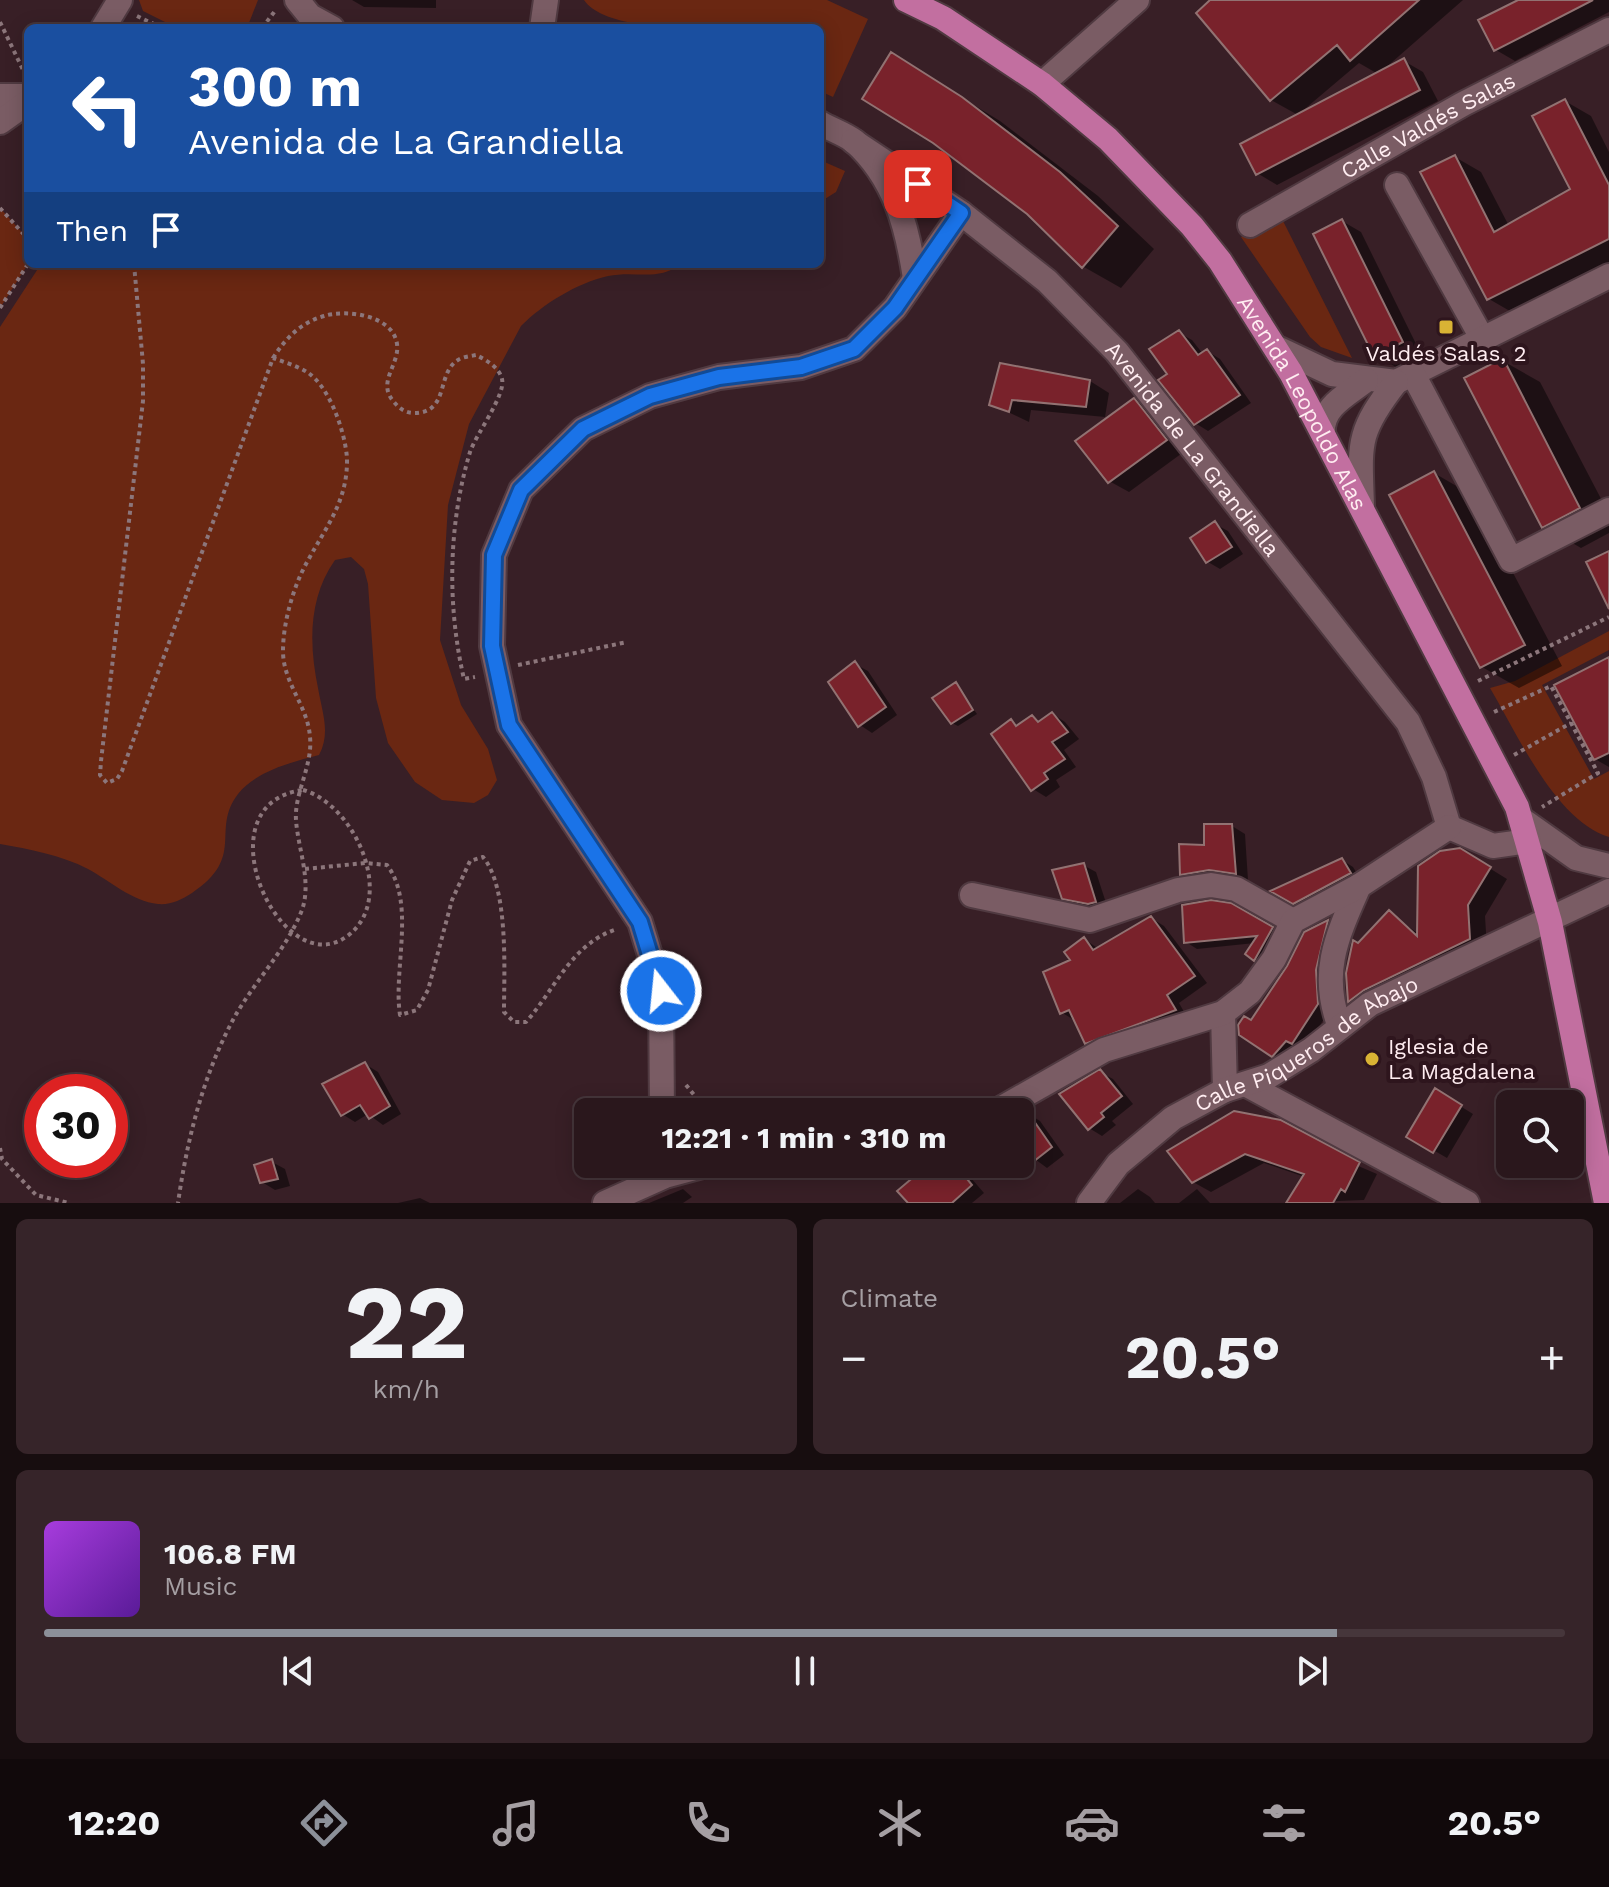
<!DOCTYPE html>
<html lang="en">
<head>
<meta charset="utf-8">
<style>
  :root { --surface:#2a171c; --page:#362429; --text:#f1f3f6; --muted:#a59fa3; --line:#46363b; --accent:#8c9099 }
  body { margin:0; font-family:"Work Sans",sans-serif; background:var(--page); color:var(--text); height:100vh; display:flex; flex-direction:column; font-size:30px; white-space:nowrap }
  * { box-sizing:border-box; margin:0 }
  p { font-size:26px; color:var(--muted) }
  .icon { flex:none; width:44px; height:44px; fill:none; stroke:currentColor; stroke-width:2; stroke-linecap:round; stroke-linejoin:round }
  .map { position:relative; height:1203px; overflow:hidden }
  .sheet { display:flex; flex-direction:column; gap:16px; padding:16px; background:#170d0f; flex:1 }
  .sheet>* { flex:none }
  .guide { position:absolute; left:24px; top:24px; width:800px; height:244px; border-radius:12px; box-shadow:0 4px 20px #0003,0 0 0 2px var(--line); background:#1a4fa0; color:#fff; overflow:hidden }
  .controls { position:absolute; left:1496px; top:1090px; display:grid; gap:16px }
  .controls a { display:grid; place-items:center; width:88px; height:88px; border-radius:12px; background:var(--surface); box-shadow:0 4px 20px #0003,0 0 0 2px var(--line); font-size:40px }
  .speed { position:absolute; left:24px; top:1074px; display:flex; gap:16px; font-size:40px; font-weight:700; text-align:center }
  .speed>* { display:grid; place-content:center; width:104px; height:104px; border-radius:50%; background:var(--surface); box-shadow:0 4px 20px #0003,0 0 0 2px var(--line); line-height:1 }
  .speed .limit { border:12px solid #d22; background:#fff; color:#111 }
  .pin { position:absolute; display:grid; place-items:center; width:68px; height:68px; color:#fff; margin:-34px; border-radius:16px; box-shadow:0 4px 12px #0006 }
  .me { position:absolute; width:88px; margin:-44px; rotate:344deg; stroke-linejoin:round; filter:drop-shadow(0 0 6px #0008) }
  .turn { display:flex; align-items:center; gap:28px; height:168px; padding:0 32px; font-size:36px }
  .turn .icon { width:104px; height:104px; stroke-width:2.5 }
  .turn b { display:block; font-size:56px; line-height:68px }
  .then { display:flex; align-items:center; height:76px; padding:0 32px; background:#0003; gap:16px; font-size:30px }
  .big { font-size:60px; font-weight:700; line-height:1.1 }
  .sheet .tile { flex:1; display:flex; flex-direction:column; justify-content:center; gap:12px; min-width:0; padding:0 28px; border-radius:12px; background:var(--page) }
  .sheet .dial { align-items:center; gap:0 }
  .dial b { font-size:104px; line-height:1 }
  .song { display:flex; align-items:center; gap:24px }
  .cover { width:96px; height:96px; border-radius:12px; background:linear-gradient(135deg,hsl(280 70% 55%),hsl(270 70% 35%)) }
  .played { height:8px; border-radius:4px; background:linear-gradient(90deg,var(--accent) 85%,var(--line) 85%) }
  .keys { display:flex; justify-content:space-around; direction:ltr }
  .heat { display:flex; justify-content:space-between; align-items:center; font-size:44px; direction:ltr }
  .sheet .tiles { flex:1; display:grid; gap:16px; grid-template-columns:1fr 1fr }
  .tile:last-child { grid-column:span 2 }
  .trip { position:absolute; left:574px; top:1098px; width:460px; height:80px; border-radius:12px; background:var(--surface); box-shadow:0 4px 20px #0003,0 0 0 2px var(--line); font-weight:700; line-height:80px; text-align:center }
  .menu { display:flex; height:128px; justify-content:space-around; align-items:center; background:#11090b; color:var(--muted) }
  .menu .icon { width:56px; height:56px }
  .menu .current { color:var(--accent) }
  .menu b { font-size:36px; color:var(--text) }
  .map>svg:first-child { display:block }
  .green { fill:#6a2712 }
  .shadow { fill:#0007; fill-rule:evenodd }
  .building { fill:#79222b; stroke:#927272; stroke-width:2 }
  .lines { fill:none; stroke-linecap:round; stroke-linejoin:round }
  .minor-casing { stroke:#503a41; stroke-width:28 }
  .major-casing { stroke:#503a41; stroke-width:28 }
  .path { stroke:#8c767b; stroke-width:4; stroke-dasharray:4 4; stroke-linecap:butt }
  .minor { stroke:#7a5c64; stroke-width:24 }
  .major { stroke:#c26fa0; stroke-width:24 }
  .route-casing { stroke:#114b97; stroke-width:20 }
  .route { stroke:#1a73e8; stroke-width:14 }
  .poi-dot { fill:#d9b334; stroke:#2e151d; stroke-width:3 }
  .labels { text-anchor:middle; dominant-baseline:central; stroke-width:8; stroke-linejoin:round; paint-order:stroke }
  .street-label { font-size:22px; fill:#ffedf1; stroke:#2e151d }
  .poi-label { font-size:22px; fill:#ffedf1; stroke:#2e151d }
</style>
</head>
<body>
<div class="map">
<svg width="1609" height="1203" viewBox="0 0 1609 1203">
  <rect width="100%" height="100%" fill="#381f26"/>
  <path class="green" d="M139 0H258L247 28H177L143 11Z
    M584 0H827L868 19 833 97 820 91V28C771 28 611 41 584 0Z
    M820 160 845 171 836 192 820 202Z
    M0 208 28 239V264L0 308Z
    M1281 217 1352 358 1321 347 1310 337 1241 237Z
    M41 264H681C657 282 636 270 608 276 577 283 543 304 521 326L469 424 448 505 440 640 461 705 488 749 497 780 488 795 474 803 442 800 415 782 388 743 376 698 368 584 364 569 351 557 335 560C308 598 309 645 318 688 322 712 331 733 319 755 292 762 256 771 238 794 210 831 247 856 192 893 181 900 171 905 158 904 132 901 110 881 88 869 61 855 29 849 0 844V327Z
    M1609 631V650L1542 685 1594 779 1609 771V837C1555 820 1518 735 1490 688L1515 681Z"/>
  <path class="shadow" d="M352 0H436V8L364 7Z
    M1213 0H1463L1383 70 1404 61 1423 72 1438 101 1277 185 1257 173 1298 115 1271 100ZM1359 63 1378 74 1300 113Z
    M1522 0H1609V12L1515 61 1496 50Z
    M892 55 1000 121 1098 196 1154 249 1121 288 1084 267 1028 213Z
    M1565 101 1591 116 1609 152V266L1515 314 1489 299 1455 157 1481 172 1509 226 1572 190Z
    M1342 221 1361 232 1421 354 1396 367 1376 356Z
    M1179 333 1192 340 1203 354 1207 351 1220 359 1251 403 1208 431 1195 423 1170 374Z
    M1503 361 1540 382 1609 514V533L1581 548 1543 526Z
    M1090 381 1109 393 1105 417 1031 410 1029 422 991 404Z
    M1134 400 1154 411 1185 451 1129 492 1109 481Z
    M1434 473 1472 495 1562 666 1519 688 1482 667Z
    M1215 524 1228 531 1243 554 1220 569 1208 562Z
    M1609 659V767L1595 759Z
    M855 664 868 671 897 715 872 733 860 725Z
    M956 685 977 714 958 726 952 723Z
    M1053 714 1065 722 1079 739 1064 750 1076 767 1056 780 1060 787 1046 797 1033 789 1011 721 1019 726 1032 717 1041 722Z
    M1232 826 1245 834 1248 880 1223 876 1194 881 1182 873Z
    M1460 850 1507 879 1485 916 1487 948 1367 1011 1350 1001 1348 973 1389 913 1419 934Z
    M1342 860 1353 867 1361 880 1306 909 1275 891Z
    M1083 865 1096 872 1108 909 1077 905 1064 897Z
    M1230 905 1283 935 1266 965 1248 954 1255 943 1197 949 1186 942Z
    M1151 918 1164 926 1207 983 1179 1003 1187 1017 1099 1050 1087 1042 1074 1020 1061 1012 1073 961 1084 939 1099 949Z
    M1328 922 1339 929 1329 1011 1305 1049 1285 1062 1273 1055 1252 1022 1289 967 1306 934Z
    M365 1064 378 1072 401 1114 383 1125 368 1114 355 1122 342 1114Z
    M1100 1072 1113 1079 1133 1104 1112 1121 1116 1125 1102 1136 1089 1128Z
    M1436 1091 1473 1114 1447 1158 1409 1136Z
    M1027 1113 1040 1121 1064 1155 1047 1168 1020 1148V1116Z
    M1234 1113 1377 1174 1364 1200 1288 1203 1305 1177 1264 1163 1211 1192 1193 1182Z
    M272 1162 285 1169 290 1186 275 1190 262 1182Z
    M932 1164H959L984 1193 972 1203H910Z
    M683 1189 692 1197 683 1203H649Z
    M1138 1189 1150 1197 1155 1203H1120Z
    M1197 1189 1210 1203H1179Z
    M420 1198 430 1203H398Z"/>
  <path class="building" d="M1210 0H1419L1350 61 1337 45 1270 101 1196 13Z
    M1518 0H1593L1494 51 1478 20Z
    M891 52 962 97 1060 172 1118 226 1082 268 1027 214 933 143 862 99Z
    M1404 58 1420 90 1256 175 1240 144Z
    M1565 99 1609 185V239L1487 300 1420 172 1455 155 1494 232 1570 189 1532 116Z
    M1342 219 1403 342 1374 357 1313 234Z
    M1179 330 1198 355 1207 349 1240 395 1194 425 1158 380 1167 374 1149 349Z
    M1503 358 1580 508 1542 528 1464 378Z
    M1000 363 1090 380 1086 407 1012 400 1009 412 989 405Z
    M1134 398 1167 440 1108 483 1075 441Z
    M1434 471 1525 645 1480 668 1389 495Z
    M1215 521 1232 547 1206 563 1190 538Z
    M1609 551V609L1586 562Z
    M1609 657V753L1594 760 1554 685Z
    M855 661 886 707 858 727 828 682Z
    M956 682 973 710 951 724 932 698Z
    M1052 712 1068 732 1052 742 1065 759 1044 773 1048 779 1031 791 991 734 1011 719 1016 726 1032 715 1038 722Z
    M1204 824H1232L1236 874 1209 870 1180 875 1179 844 1204 845Z
    M1460 848 1491 867 1468 905 1470 939 1364 990 1348 1002 1346 973 1353 940 1358 943 1389 910 1417 936 1418 866 1440 851Z
    M1342 858 1351 873 1293 904 1270 891Z
    M1084 863 1096 902 1088 904 1062 899 1052 870Z
    M1211 900 1231 903 1273 927 1254 961 1245 954 1257 936 1184 943 1182 905Z
    M1151 916 1195 976 1167 995 1176 1010 1085 1044 1069 1010 1060 1014 1043 972 1070 960 1064 952 1084 937 1093 950Z
    M1328 920 1316 970 1318 1004 1292 1044 1286 1041 1272 1057 1239 1035 1238 1025 1244 1016 1251 1020 1287 966 1304 932Z
    M365 1062 390 1106 369 1119 360 1105 341 1116 322 1084Z
    M1100 1069 1122 1096 1101 1113 1104 1117 1088 1130 1059 1094Z
    M1435 1088 1462 1105 1433 1153 1406 1137Z
    M1027 1111 1052 1147 1033 1162 1020 1151V1115Z
    M1234 1111 1281 1120 1360 1162 1345 1192 1341 1189 1333 1203H1286L1304 1174 1245 1154 1192 1183 1167 1151Z
    M272 1159 278 1179 260 1183 254 1165Z
    M929 1164H955L972 1185 952 1203H908L897 1191Z"/>
  <g class="lines">
    <g class="minor-casing">
      <g id="minor">
        <path d="M297 0 310 16 332 28"/>
        <path d="M103 28 120 0"/>
        <path d="M542 28 546 0"/>
        <path d="M1042 84 1137 0"/>
        <path d="M0 96H28"/>
        <path d="M0 122 28 102"/>
        <path d="M820 123C830 129 845 134 854 141 895 178 907 226 915 278"/>
        <path id="s1" d="M853 141 961 213 1047 281 1117 352 1408 722 1434 777 1449 827"/>
        <path d="M1397 185 1482 338"/>
        <path id="s2" d="M1250 225 1463 104 1609 30"/>
        <path d="M1275 347 1332 374 1396 382 1609 276"/>
        <path d="M1413 374 1511 560 1609 510"/>
        <path d="M1323 433C1321 407 1347 395 1366 380"/>
        <path d="M1362 506C1360 444 1356 433 1396 382"/>
        <path d="M1521 819 1576 858 1609 866"/>
        <path d="M1449 827 1493 846 1529 841"/>
        <path d="M972 895 1090 920 1178 890 1211 885 1236 889 1293 921"/>
        <path d="M1223 1013 1225 1090"/>
        <path d="M1340 1027C1319 973 1337 936 1359 886"/>
        <path d="M1247 1085 1467 1203"/>
        <path d="M662 1112 661 991 640 922 509 725 492 646 494 555 521 490 583 429 650 396 719 377 801 367 854 349 895 308 961 213"/>
        <path d="M995 1112 1104 1050 1223 1013 1250 992 1274 959 1293 921 1359 886 1449 827"/>
        <path d="M605 1203 665 1176 710 1164"/>
        <path id="s3" d="M1089 1203 1118 1164 1173 1118 1225 1090 1269 1076 1311 1050 1370 1004 1609 891"/>
      </g>
    </g>
    <g class="major-casing">
      <g id="major">
        <path id="s4" d="M906 0 943 18 1042 84 1108 139 1192 226 1220 261 1291 373 1517 807 1550 922 1606 1203"/>
      </g>
    </g>
    <path class="path" d="M137 16 162 28
      M0 22 25 74
      M262 28 275 11
      M0 208 28 239
      M134 264 143 364V401L101 761 100 775 107 783 117 779 122 771 273 358C284 362 297 366 307 372 330 387 345 432 347 458 348 502 325 528 306 564 293 588 283 623 283 651 283 683 308 706 310 737 313 765 294 794 296 820 298 849 312 881 302 910 287 949 254 982 234 1018 203 1075 187 1140 178 1203
      M0 308 28 264
      M273 358C286 338 300 323 324 316 346 309 393 315 397 344 400 365 376 382 394 402 399 408 405 413 414 413 450 413 436 373 458 360 462 357 471 356 476 355 486 360 499 367 502 379 506 395 476 434 470 452 448 525 447 606 464 679L475 677
      M518 665 627 642
      M1478 681 1609 617
      M1494 712 1551 686 1598 773 1542 807
      M1514 755 1571 723
      M303 790C356 805 398 901 346 937 279 983 199 803 303 790Z
      M305 869 365 863 387 865C416 903 393 969 400 1015L417 1010 428 990 452 900 470 861 483 857C509 888 504 971 504 1012L514 1022H526C556 988 571 944 617 929
      M686 1085 708 1112
      M0 1148 2 1159 36 1195 69 1203"/>
    <use href="#minor" class="minor"/>
    <use href="#major" class="major"/>
  </g>
  <g class="lines">
    <g class="route-casing">
      <path id="route" d="M661 991 640 922 509 725 492 646 494 555 521 490 583 429 650 396 719 377 801 367 854 349 895 308 961 213 918 184"/>
    </g>
    <use href="#route" class="route"/>
  </g>
  <g class="poi-dot">
    <rect x="1438" y="319" width="16" height="16" rx="4"/>
    <circle cx="1372" cy="1059" r="8"/>
  </g>
  <g class="labels">
    <g class="street-label">
      <text stroke="none"><textPath href="#s2" startOffset="204">Calle Valdés Salas</textPath></text>
      <text stroke="none"><textPath href="#s4" startOffset="576">Avenida Leopoldo Alas</textPath></text>
      <text stroke="none"><textPath href="#s1" startOffset="462">Avenida de La Grandiella</textPath></text>
      <text stroke="none"><textPath href="#s3" startOffset="274">Calle Piqueros de Abajo</textPath></text>
    </g>
    <g class="poi-label">
      <text x="1446" y="353">Valdés Salas, 2</text>
      <text x="1388" y="1046" text-anchor="start">Iglesia de<tspan x="1388" dy="25">La Magdalena</tspan></text>
    </g>
  </g>
</svg>
<div class="controls">
<a><svg class="icon" aria-label="search" viewBox="0 0 24 24"><circle cx="10" cy="10" r="6"/><path d="M15 15l6 6"/></svg></a>
</div>
<div class="speed"><div class="limit">30</div></div>
<div class="pin" style="left:918px;top:184px;background:#d93025"><svg class="icon" aria-label="arrive" viewBox="0 0 24 24"><path d="M6 21V4h12l-3 4 3 4H6"/></svg></div>
<svg class="me" style="left:661px;top:991px" viewBox="-20 -20 40 40"><circle r="17" fill="#1a73e8" stroke="#fff" stroke-width="3"/><path d="M0-11L8 9 0 5-8 9z" fill="#fff"/></svg>
<div class="trip">12:21 · 1 min · 310 m</div>
<div class="guide">
<div class="turn"><svg class="icon" aria-label="left" viewBox="0 0 24 24"><path d="M17 20v-9H6M10 6l-5 5 5 5"/></svg><div><b>300 m</b>Avenida de La Grandiella</div></div>
<div class="then">Then<svg class="icon" aria-label="arrive" viewBox="0 0 24 24"><path d="M6 21V4h12l-3 4 3 4H6"/></svg></div>
</div>
</div>
<section class="sheet">
<div class="tiles">
<div class="tile dial"><b>22</b><p>km/h</p></div>
<div class="tile"><p>Climate</p>
<div class="heat"><a>−</a><b class="big">20.5°</b><a>+</a></div>
</div>
<div class="tile">
<div class="song"><i class="cover"></i><div><b>106.8 FM</b><p>Music</p></div></div>
<div class="played"></div>
<div class="keys"><svg class="icon" aria-label="previous" viewBox="0 0 24 24"><path d="M18 5L8 12l10 7zM5 5v14"/></svg><svg class="icon" aria-label="pause" viewBox="0 0 24 24"><path d="M8 5v14M16 5v14"/></svg><svg class="icon" aria-label="next" viewBox="0 0 24 24"><path d="M6 5l10 7-10 7zM19 5v14"/></svg></div>
</div>
</div>
</section>
<nav class="menu">
<b>12:20</b>
<svg class="icon current" aria-label="directions" viewBox="0 0 24 24"><path d="M12 3l9 9-9 9-9-9zM9 14v-3h6M13 9l2 2-2 2"/></svg>
<svg class="icon" aria-label="music" viewBox="0 0 24 24"><path d="M9 18V5l10-2v13"/><circle cx="6" cy="18" r="3"/><circle cx="16" cy="16" r="3"/></svg>
<svg class="icon" aria-label="phone" viewBox="0 0 24 24"><path d="M5 4h4l2 5-3 2q2 4 5 5l2-3 5 2v4C11 20 4 13 5 4z"/></svg>
<svg class="icon" aria-label="climate" viewBox="0 0 24 24"><path d="M12 3v18M4 7l16 10M4 17L20 7"/></svg>
<svg class="icon" aria-label="car" viewBox="0 0 24 24"><path d="M5 17H2v-5l4-1 3-4h7l3 4 3 1v5h-3M9 17h6M6 11h13"/><circle cx="7" cy="17" r="2"/><circle cx="17" cy="17" r="2"/></svg>
<svg class="icon" aria-label="filters" viewBox="0 0 24 24"><path d="M4 7h16M4 17h16"/><circle cx="9" cy="7" r="2"/><circle cx="15" cy="17" r="2"/></svg>
<b>20.5°</b>
</nav>
</body>
</html>
